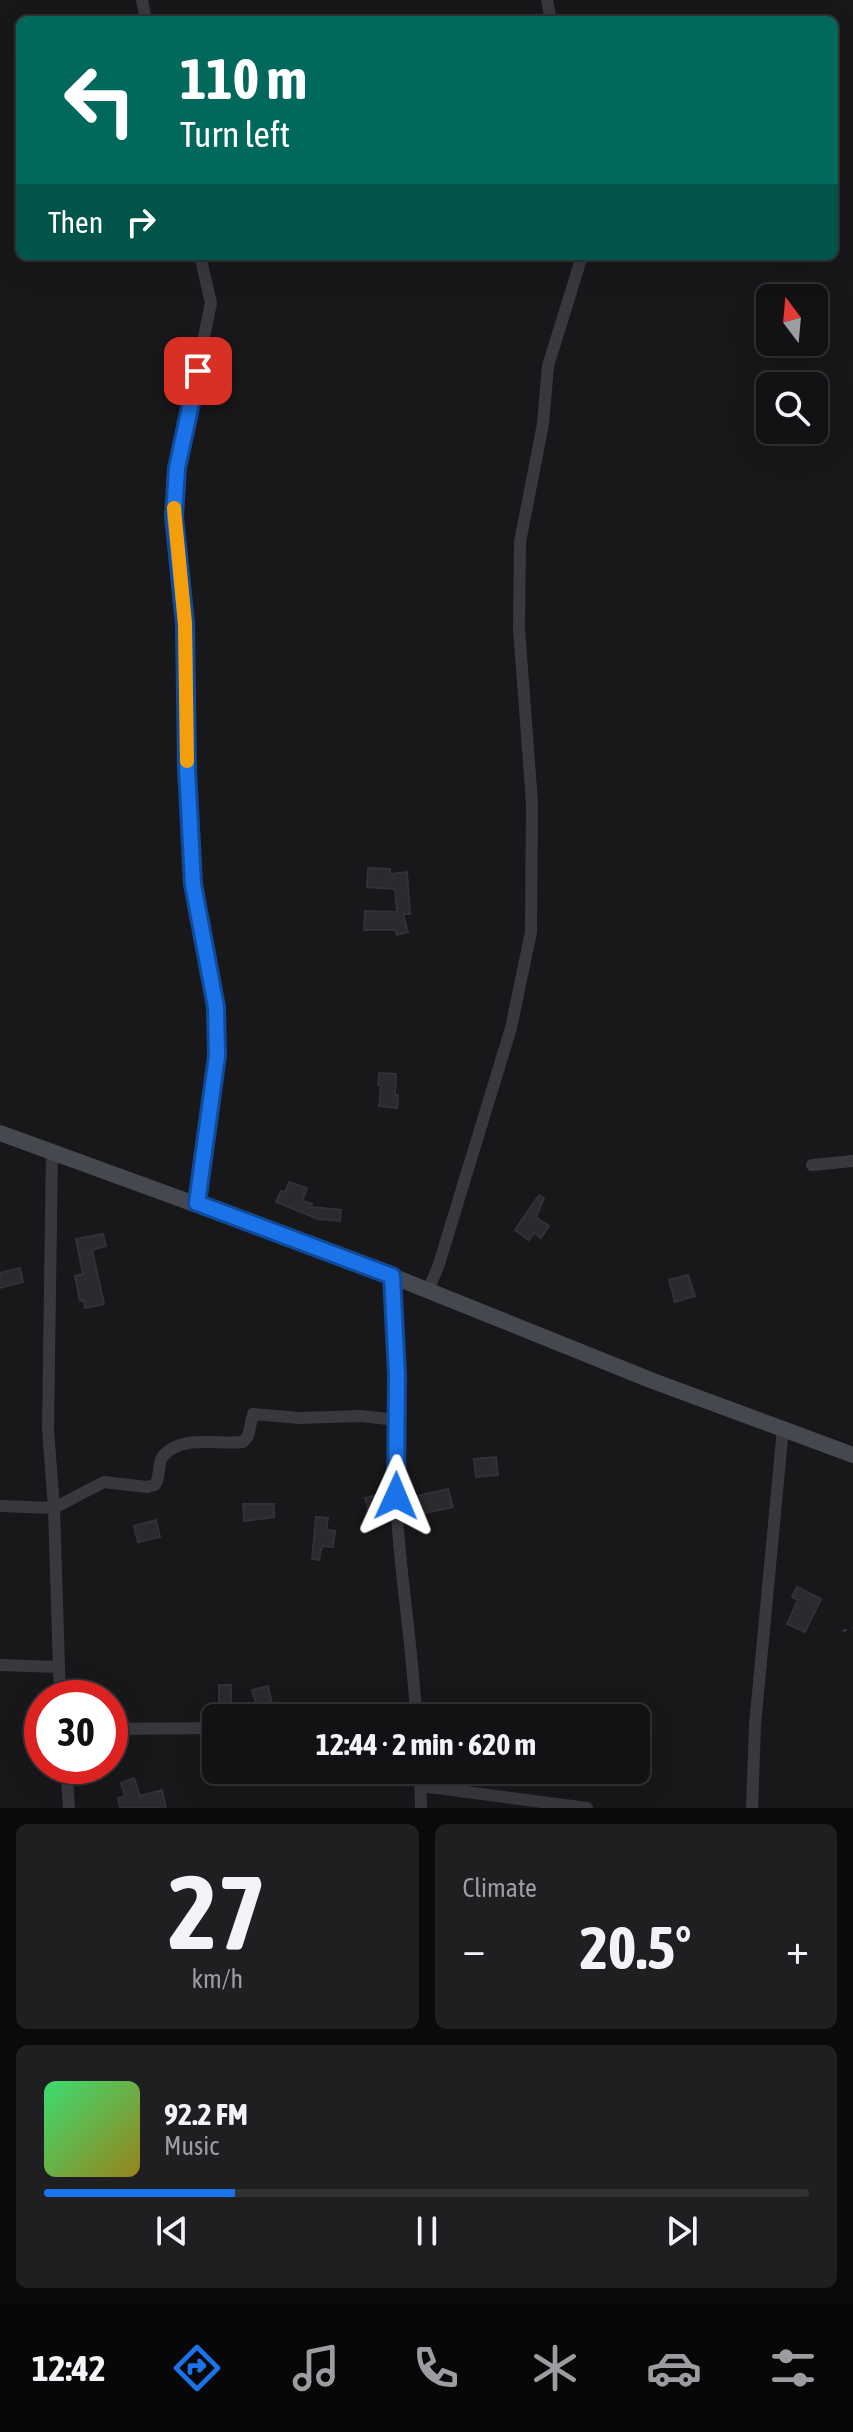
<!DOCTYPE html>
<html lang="en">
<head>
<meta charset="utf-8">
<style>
  :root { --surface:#121114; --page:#1f1f22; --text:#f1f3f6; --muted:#9c9da0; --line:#313134; --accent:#1a73e8 }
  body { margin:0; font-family:"Asap Condensed",sans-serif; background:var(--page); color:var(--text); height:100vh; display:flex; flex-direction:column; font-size:30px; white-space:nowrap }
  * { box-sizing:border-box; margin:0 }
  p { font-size:26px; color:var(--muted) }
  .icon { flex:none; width:44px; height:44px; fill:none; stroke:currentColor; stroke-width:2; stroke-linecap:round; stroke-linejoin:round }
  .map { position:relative; height:1808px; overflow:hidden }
  .details { display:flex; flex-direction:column; gap:16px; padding:16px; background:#0a090b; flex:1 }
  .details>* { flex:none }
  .guide { position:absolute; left:16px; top:16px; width:822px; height:244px; border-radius:12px; box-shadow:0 8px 32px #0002,0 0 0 2px var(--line); background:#00695c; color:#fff; overflow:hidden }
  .needle { width:52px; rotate:344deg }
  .controls { position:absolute; left:756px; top:284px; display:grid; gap:16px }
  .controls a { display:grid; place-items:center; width:72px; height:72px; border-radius:12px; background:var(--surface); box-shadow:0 8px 32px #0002,0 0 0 2px var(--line); font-size:40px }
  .speed { position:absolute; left:24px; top:1680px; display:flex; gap:16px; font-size:40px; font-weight:700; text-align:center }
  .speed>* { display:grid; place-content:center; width:104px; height:104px; border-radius:50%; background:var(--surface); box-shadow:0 8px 32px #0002,0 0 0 2px var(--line); line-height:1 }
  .speed .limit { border:12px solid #d22; background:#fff; color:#111 }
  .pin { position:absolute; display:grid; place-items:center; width:68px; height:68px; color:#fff; margin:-34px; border-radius:16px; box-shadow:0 4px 12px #0006 }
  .me { position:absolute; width:88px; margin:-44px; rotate:1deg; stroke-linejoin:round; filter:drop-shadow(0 0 6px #0008) }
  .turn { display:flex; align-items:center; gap:28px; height:168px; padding:0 32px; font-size:36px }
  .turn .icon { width:104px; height:104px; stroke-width:2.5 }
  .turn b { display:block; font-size:56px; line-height:68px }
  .then { display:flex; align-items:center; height:76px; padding:0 32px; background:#0003; gap:16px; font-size:30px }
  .big { font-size:60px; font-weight:700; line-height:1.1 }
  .details .card { flex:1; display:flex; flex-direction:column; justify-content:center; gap:12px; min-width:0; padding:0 28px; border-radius:12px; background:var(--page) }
  .details .dial { align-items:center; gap:0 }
  .dial b { font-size:104px; line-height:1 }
  .song { display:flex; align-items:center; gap:24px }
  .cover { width:96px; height:96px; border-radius:12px; background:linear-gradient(135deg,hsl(140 70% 55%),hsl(50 70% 35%)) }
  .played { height:8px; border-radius:4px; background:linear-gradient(90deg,var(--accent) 25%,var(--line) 25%) }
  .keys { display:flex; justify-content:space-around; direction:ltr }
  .heat { display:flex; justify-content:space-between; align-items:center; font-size:44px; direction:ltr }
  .details .tiles { flex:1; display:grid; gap:16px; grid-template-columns:1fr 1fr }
  .card:last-child { grid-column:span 2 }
  .trip { position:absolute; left:202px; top:1704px; width:448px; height:80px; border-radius:12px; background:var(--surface); box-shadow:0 8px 32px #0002,0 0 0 2px var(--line); font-weight:700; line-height:80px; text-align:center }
  .tab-bar { display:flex; height:128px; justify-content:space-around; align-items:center; background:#070708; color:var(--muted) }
  .tab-bar .icon { width:56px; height:56px }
  .tab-bar .current { color:var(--accent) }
  .tab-bar b { font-size:36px; color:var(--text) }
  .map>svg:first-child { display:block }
  .building { fill:#2b2a2e; stroke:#323136; stroke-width:2 }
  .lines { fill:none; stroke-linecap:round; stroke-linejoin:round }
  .path { stroke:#3e4046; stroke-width:2; stroke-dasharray:4 6; stroke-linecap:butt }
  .street { stroke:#38393f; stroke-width:12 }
  .secondary { stroke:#46484f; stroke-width:16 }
  .route-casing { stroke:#114b97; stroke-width:20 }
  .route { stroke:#1a73e8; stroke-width:14 }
  .slow { stroke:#f59e0b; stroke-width:14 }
</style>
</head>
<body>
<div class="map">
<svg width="853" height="1808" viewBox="0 0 853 1808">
  <rect width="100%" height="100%" fill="#18171a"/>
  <path class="building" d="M368 868 390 869V874L407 872 410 914H403L408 932 397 935 395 930H364L365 911 397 912 395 889 367 887Z
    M379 1073 396 1074 395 1095H398L397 1108 379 1106 381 1085H378Z
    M289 1182 307 1188 302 1201 312 1204 311 1207 341 1210 340 1221 318 1219 276 1202 281 1191 285 1192Z
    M539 1195 544 1198 536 1217 549 1226 541 1238 534 1233 529 1240 515 1230Z
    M103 1234 106 1246 92 1250 104 1304 85 1308 84 1300 80 1301 75 1276 83 1274 76 1239Z
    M20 1268 23 1282 0 1288V1273Z
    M688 1275 695 1296 675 1302 669 1280Z
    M496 1457 498 1475 476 1477 474 1459Z
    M448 1489 453 1507 421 1514 417 1496Z
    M381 1494 387 1515 371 1519 365 1498Z
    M243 1504H274V1517L244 1521Z
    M316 1517 328 1518 326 1530 335 1531 333 1547 322 1546 319 1560 312 1559Z
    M156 1520 160 1537 138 1542 134 1526Z
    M797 1587 821 1599 805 1632 787 1624 798 1600 792 1597Z
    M219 1685H231V1709L257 1707 252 1690 268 1686 275 1718H219Z
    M134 1778 140 1796 162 1790 166 1808H120L118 1798 125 1796 121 1783Z"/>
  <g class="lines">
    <path class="path" d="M843 1631 853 1628"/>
    <path class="street" d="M142 0 146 20
      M547 0 551 20
      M52 1151 48 1429 54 1508 60 1698
      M812 1165 853 1161
      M197 1203 217 1056 216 1007 193 884 184 598 174 516 177 468 211 303 200 256
      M392 1276C400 1350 394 1424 396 1498 399 1572 413 1645 416 1718
      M428 1291 439 1264 511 1028 531 932 532 803 519 628 520 542 543 424 548 366 582 256
      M0 1506 54 1508 104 1482 147 1487 155 1485C161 1476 157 1463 163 1456 182 1434 218 1445 243 1442L248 1436 253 1414 299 1418 361 1416 397 1420
      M0 1665 57 1667
      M110 1729 216 1728
      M66 1766 69 1808
      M420 1770 421 1808
      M421 1786 587 1808
      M752 1808 755 1725 783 1428"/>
    <path class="secondary" d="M0 1133 392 1276 653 1381 853 1455"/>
  </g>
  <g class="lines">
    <g class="route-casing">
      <path id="route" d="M198 371 177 468 174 516 185 624 187 769 193 884 216 1007 217 1056 197 1203 392 1276 397 1374 396 1496"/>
    </g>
    <use href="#route" class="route"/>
    <path class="slow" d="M174 508 185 624 187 761"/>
  </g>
</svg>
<div class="controls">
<a><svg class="needle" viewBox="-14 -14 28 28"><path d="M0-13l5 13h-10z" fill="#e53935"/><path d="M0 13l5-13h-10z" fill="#9c9da0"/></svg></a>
<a><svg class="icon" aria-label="search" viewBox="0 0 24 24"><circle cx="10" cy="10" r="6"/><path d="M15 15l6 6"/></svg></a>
</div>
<div class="speed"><div class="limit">30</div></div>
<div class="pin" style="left:198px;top:371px;background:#d93025"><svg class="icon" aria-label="arrive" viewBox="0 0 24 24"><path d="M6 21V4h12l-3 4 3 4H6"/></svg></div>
<svg class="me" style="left:396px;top:1496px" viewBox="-20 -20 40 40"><path d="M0-17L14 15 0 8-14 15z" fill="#1a73e8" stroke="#fff" stroke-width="4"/></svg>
<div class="trip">12:44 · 2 min · 620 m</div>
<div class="guide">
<div class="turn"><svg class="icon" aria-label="left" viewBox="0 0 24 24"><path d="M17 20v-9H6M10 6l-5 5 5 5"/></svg><div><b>110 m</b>Turn left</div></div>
<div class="then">Then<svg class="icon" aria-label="right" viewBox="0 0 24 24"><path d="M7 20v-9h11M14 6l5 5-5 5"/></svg></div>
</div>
</div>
<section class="details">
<div class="tiles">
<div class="card dial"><b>27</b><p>km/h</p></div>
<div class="card"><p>Climate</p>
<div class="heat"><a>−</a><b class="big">20.5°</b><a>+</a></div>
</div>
<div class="card">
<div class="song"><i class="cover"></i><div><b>92.2 FM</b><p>Music</p></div></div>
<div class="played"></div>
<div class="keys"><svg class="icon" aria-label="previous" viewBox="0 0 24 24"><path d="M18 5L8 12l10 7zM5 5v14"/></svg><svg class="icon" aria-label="pause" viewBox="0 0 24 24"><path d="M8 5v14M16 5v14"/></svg><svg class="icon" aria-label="next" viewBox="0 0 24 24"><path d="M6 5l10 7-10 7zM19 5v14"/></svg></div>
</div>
</div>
</section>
<nav class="tab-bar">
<b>12:42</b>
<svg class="icon current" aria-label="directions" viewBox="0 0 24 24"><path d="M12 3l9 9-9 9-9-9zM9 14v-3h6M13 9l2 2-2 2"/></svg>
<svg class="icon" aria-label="music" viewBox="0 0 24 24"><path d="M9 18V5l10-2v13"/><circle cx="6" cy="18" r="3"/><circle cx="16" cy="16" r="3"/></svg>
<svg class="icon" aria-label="phone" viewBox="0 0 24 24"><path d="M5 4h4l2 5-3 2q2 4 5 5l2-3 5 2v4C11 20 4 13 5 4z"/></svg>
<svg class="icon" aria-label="climate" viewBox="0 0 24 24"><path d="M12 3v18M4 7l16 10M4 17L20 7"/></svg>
<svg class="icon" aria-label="car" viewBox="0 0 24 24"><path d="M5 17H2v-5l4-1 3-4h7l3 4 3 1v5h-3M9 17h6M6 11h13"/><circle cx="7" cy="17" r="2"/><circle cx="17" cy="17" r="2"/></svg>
<svg class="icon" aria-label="filters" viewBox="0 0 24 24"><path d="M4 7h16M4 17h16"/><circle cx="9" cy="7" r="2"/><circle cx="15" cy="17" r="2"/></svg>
</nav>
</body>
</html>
